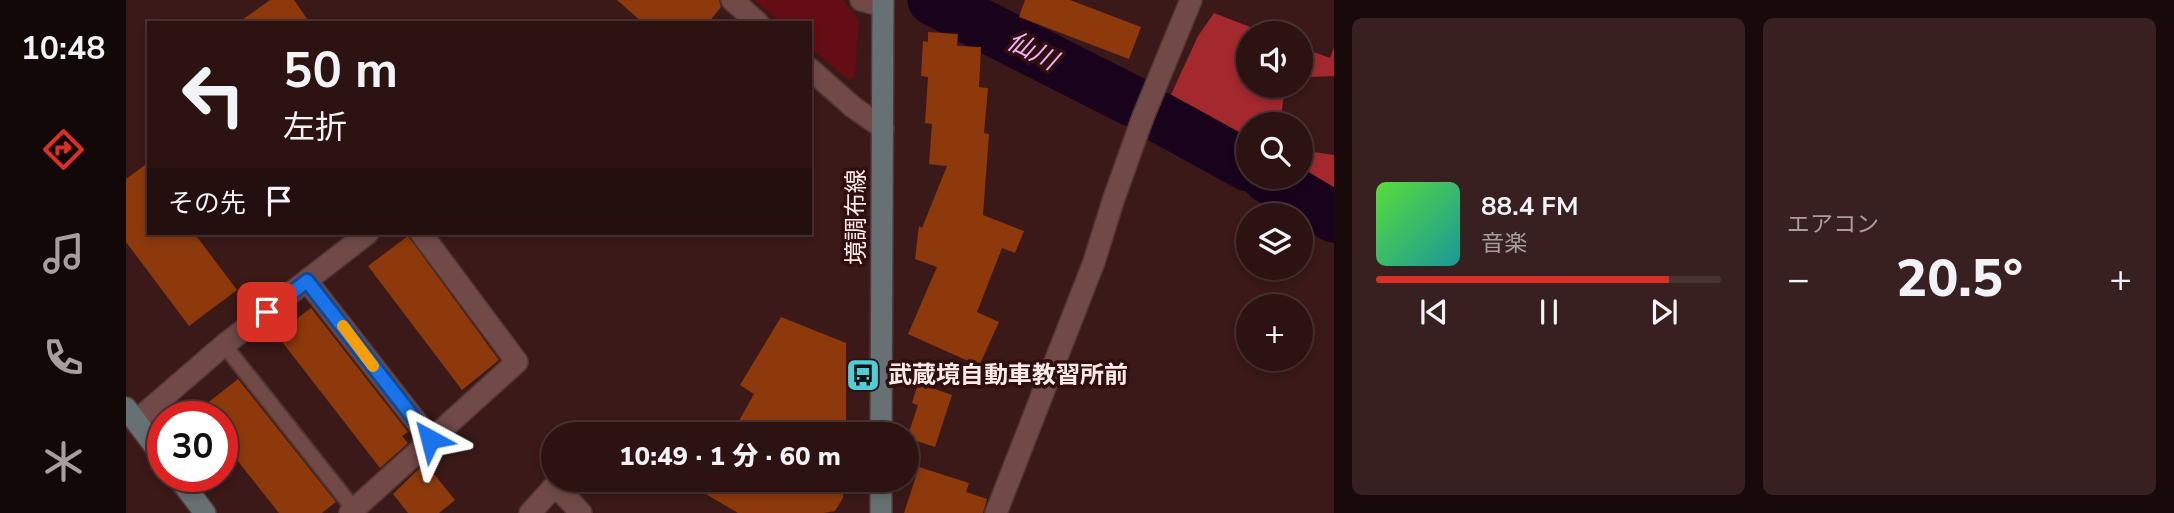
<!DOCTYPE html>
<html lang="ja">
<head>
<meta charset="utf-8">
<style>
  :root { --surface:#2c1312; --page:#382020; --text:#f1f3f6; --muted:#a69e9f; --line:#483232; --accent:#d93025 }
  body { margin:0; font-family:"Nunito Sans","Noto Sans JP",sans-serif; background:var(--page); color:var(--text); height:100vh; display:flex; flex-direction:column; font-size:26px; white-space:nowrap }
  * { box-sizing:border-box; margin:0 }
  p { font-size:23px; color:var(--muted) }
  .icon { flex:none; width:38px; height:38px; fill:none; stroke:currentColor; stroke-width:2; stroke-linecap:round; stroke-linejoin:round }
  .map { position:relative; flex:1; overflow:hidden }
  .panel { display:flex; flex-direction:column; gap:18px; padding:18px; background:#180a0a; width:840px }
  .panel>* { flex:none }
  .banner { position:absolute; left:21px; top:21px; width:665px; height:214px; border-radius:0px; box-shadow:0 4px 10px #0003,0 0 0 2px var(--line); background:#2c1312; color:var(--text); overflow:hidden }
  .tools { position:absolute; left:1110px; top:21px; display:grid; gap:14px }
  .tools a { display:grid; place-items:center; width:77px; height:77px; border-radius:50%; background:var(--surface); box-shadow:0 4px 10px #0003,0 0 0 2px var(--line); font-size:35px }
  .speed { position:absolute; left:21px; top:401px; display:flex; gap:14px; font-size:35px; font-weight:700; text-align:center }
  .speed>* { display:grid; place-content:center; width:91px; height:91px; border-radius:50%; background:var(--surface); box-shadow:0 4px 10px #0003,0 0 0 2px var(--line); line-height:1 }
  .speed .limit { border:10px solid #d22; background:#fff; color:#111 }
  .pin { position:absolute; display:grid; place-items:center; width:60px; height:60px; color:#fff; margin:-30px; border-radius:14px; box-shadow:0 4px 10px #0006 }
  .me { position:absolute; width:77px; margin:-38px; rotate:322deg; stroke-linejoin:round; filter:drop-shadow(0 0 5px #0008) }
  .turn { display:flex; align-items:center; gap:24px; height:147px; padding:0 21px; font-size:32px }
  .turn .icon { width:91px; height:91px; stroke-width:2.5 }
  .turn b { display:block; font-size:49px; line-height:60px }
  .then { display:flex; align-items:center; height:66px; padding:0 21px; background:#0003; gap:14px; font-size:26px }
  .big { font-size:52px; font-weight:800; line-height:1.1 }
  .panel .widget { flex:1; display:flex; flex-direction:column; justify-content:center; gap:10px; min-width:0; padding:0 24px; border-radius:10px; background:var(--page) }
  .song { display:flex; align-items:center; gap:21px }
  .cover { width:84px; height:84px; border-radius:10px; background:linear-gradient(135deg,hsl(110 70% 55%),hsl(180 70% 35%)) }
  .played { height:7px; border-radius:4px; background:linear-gradient(90deg,var(--accent) 85%,var(--line) 85%) }
  .keys { display:flex; justify-content:space-around; direction:ltr }
  .heat { display:flex; justify-content:space-between; align-items:center; font-size:38px; direction:ltr }
  .panel .tiles { flex:1; display:grid; gap:18px; grid-template-columns:repeat(2,1fr) }
  .trip { position:absolute; left:415px; top:422px; width:378px; height:70px; border-radius:35px; background:var(--surface); box-shadow:0 4px 10px #0003,0 0 0 2px var(--line); font-weight:800; line-height:70px; text-align:center }
  main { display:flex; flex:1; min-height:0 }
  .tab-bar { display:flex; flex-direction:column; width:126px; justify-content:space-around; align-items:center; background:#120807; color:var(--muted) }
  .tab-bar .icon { width:49px; height:49px }
  .tab-bar .active { color:var(--accent) }
  .tab-bar b { font-size:32px; color:var(--text) }
  .map>svg:first-child { display:block }
  .green { fill:#650d14 }
  .forest { fill:#a3292e }
  .lines { fill:none; stroke-linecap:round; stroke-linejoin:round }
  .river { stroke:#19021c; stroke-width:51 }
  .building { fill:#8d390c }
  .lane-casing { stroke:#513636; stroke-width:18 }
  .street-casing { stroke:#513636; stroke-width:24 }
  .secondary-casing { stroke:#513636; stroke-width:24 }
  .lane { stroke:#714a48; stroke-width:14 }
  .street { stroke:#714a48; stroke-width:21 }
  .secondary { stroke:#677072; stroke-width:21 }
  .route-casing { stroke:#114b97; stroke-width:18 }
  .route { stroke:#1a73e8; stroke-width:12 }
  .slow { stroke:#f59e0b; stroke-width:12 }
  .labels { text-anchor:middle; dominant-baseline:central; stroke-width:7; stroke-linejoin:round; paint-order:stroke }
  .street-label { font-size:24px; fill:#feeae9; stroke:#2f0f0f }
  .poi-label { font-size:24px; font-weight:bold; fill:#feeae9; stroke:#2f0f0f; text-anchor:start }
  .water-label { font-size:26px; font-style:italic; fill:#eeb1f5; stroke:#2f0f0f }
</style>
</head>
<body>
<main>
<nav class="tab-bar">
<b>10:48</b>
<svg class="icon active" aria-label="directions" viewBox="0 0 24 24"><path d="M12 3l9 9-9 9-9-9zM9 14v-3h6M13 9l2 2-2 2"/></svg>
<svg class="icon" aria-label="music" viewBox="0 0 24 24"><path d="M9 18V5l10-2v13"/><circle cx="6" cy="18" r="3"/><circle cx="16" cy="16" r="3"/></svg>
<svg class="icon" aria-label="phone" viewBox="0 0 24 24"><path d="M5 4h4l2 5-3 2q2 4 5 5l2-3 5 2v4C11 20 4 13 5 4z"/></svg>
<svg class="icon" aria-label="climate" viewBox="0 0 24 24"><path d="M12 3v18M4 7l16 10M4 17L20 7"/></svg>
</nav>
<div class="map">
<svg width="1208" height="513" viewBox="0 0 1208 513">
  <rect width="100%" height="100%" fill="#3a1918"/>
  <path class="green" d="M628 0H717L733 20 729 76 723 80 684 48V23H655Z"/>
  <path class="forest" d="M1088 13 1140 33H1122V86H1171L1158 94 1154 124H1122V155L1037 112 1072 36Z
    M1174 47 1204 58 1208 47V76L1185 77 1174 83Z
    M1174 150 1208 155V198L1166 177H1174Z"/>
  <g class="lines">
    <path class="river" d="M807 0 1006 101
      M1033 117 1122 166
      M1141 177 1208 217"/>
  </g>
  <path class="building" d="M144 0H168L184 23H112Z
    M491 0H593L595 7 582 23H517Z
    M899 0H944L1015 27 1003 59 893 17Z
    M802 32 832 34 831 46 855 47 853 87 862 88 858 133 863 134 857 215 898 231 889 253 876 248 851 312 873 322 853 366 782 334 811 267 789 259 793 226 796 228 821 166 803 164 806 124 799 123 802 77 795 76 797 41 802 42Z
    M23 162V233H68L111 290 63 326 0 242V179Z
    M282 236 373 360 336 390 242 266Z
    M185 308 282 432 276 436 282 443 254 468 150 334Z
    M655 317 720 343V434H622L610 426 628 394 614 385Z
    M112 379 210 502 196 513H153L96 441V416H65Z
    M792 383 826 395 809 447 781 438 792 405 786 403Z
    M299 463 329 500 313 513H282L267 494Z
    M793 467 843 483 840 492 861 499 857 513H778Z
    M556 480H717V498L709 511 698 513H612Z"/>
  <g class="lines">
    <g class="lane-casing">
      <path id="lane" d="M98 345 228 509"/>
    </g>
    <g class="street-casing">
      <path id="street" d="M606 0 632 23
        M735 0 757 6
        M684 69 727 107 757 128
        M181 281 304 439
        M10 421 98 345 242 233
        M474 434 475 433
        M429 485 455 513
        M224 513 391 362 295 233
        M404 513 434 480
        M870 513 968 262 987 201 1017 117 1065 0"/>
    </g>
    <g class="secondary-casing">
      <path id="secondary" d="M0 408 37 457
        M755 434 757 0
        M51 476 79 513
        M755 513V480"/>
    </g>
    <use href="#lane" class="lane"/>
    <use href="#street" class="street"/>
    <use href="#secondary" class="secondary"/>
  </g>
  <g class="lines">
    <g class="route-casing">
      <path id="route" d="M141 312 181 281 304 439"/>
    </g>
    <use href="#route" class="route"/>
    <path class="slow" d="M217 326 247 366"/>
  </g>
  <defs>
    <g id="bus-square" transform="scale(1.75)"><rect x="-9" y="-9" width="18" height="18" rx="4" fill="#52ccd6" stroke="#2f0f0f"/><path d="M-5-6H5V4H4V6H2V4H-2V6H-4V4H-5ZM-3.5-4V0h7V-4ZM-3.5 1.2v1.5H-2V1.2ZM2 1.2v1.5H3.5V1.2Z" fill="#111"/></g>
  </defs>
  <g fill-rule="evenodd">
    <use href="#bus-square" x="737" y="375"/>
  </g>
  <g class="labels">
    <g class="street-label">
      <text transform="translate(730 217) rotate(-90)">境調布線</text>
    </g>
    <g class="poi-label">
      <text x="762" y="375">武蔵境自動車教習所前</text>
    </g>
    <g class="water-label">
      <text transform="translate(906 51) rotate(27)">仙川</text>
    </g>
  </g>
</svg>
<div class="tools">
<a><svg class="icon" aria-label="sound" viewBox="0 0 24 24"><path d="M4 9h4l5-4v14l-5-4H4zM17 9q2 3 0 6"/></svg></a>
<a><svg class="icon" aria-label="search" viewBox="0 0 24 24"><circle cx="10" cy="10" r="6"/><path d="M15 15l6 6"/></svg></a>
<a><svg class="icon" aria-label="layers" viewBox="0 0 24 24"><path d="M12 4l9 5-9 5-9-5zM3 14l9 5 9-5"/></svg></a>
<a>+</a>
</div>
<div class="speed"><div class="limit">30</div></div>
<div class="pin" style="left:141px;top:312px;background:#d93025"><svg class="icon" aria-label="arrive" viewBox="0 0 24 24"><path d="M6 21V4h12l-3 4 3 4H6"/></svg></div>
<svg class="me" style="left:304px;top:439px" viewBox="-20 -20 40 40"><path d="M0-17L14 15 0 8-14 15z" fill="#1a73e8" stroke="#fff" stroke-width="4"/></svg>
<div class="trip">10:49 · 1 分 · 60 m</div>
<div class="banner">
<div class="turn"><svg class="icon" aria-label="left" viewBox="0 0 24 24"><path d="M17 20v-9H6M10 6l-5 5 5 5"/></svg><div><b>50 m</b>左折</div></div>
<div class="then">その先<svg class="icon" aria-label="arrive" viewBox="0 0 24 24"><path d="M6 21V4h12l-3 4 3 4H6"/></svg></div>
</div>
</div>
<section class="panel">
<div class="tiles">
<div class="widget">
<div class="song"><i class="cover"></i><div><b>88.4 FM</b><p>音楽</p></div></div>
<div class="played"></div>
<div class="keys"><svg class="icon" aria-label="previous" viewBox="0 0 24 24"><path d="M18 5L8 12l10 7zM5 5v14"/></svg><svg class="icon" aria-label="pause" viewBox="0 0 24 24"><path d="M8 5v14M16 5v14"/></svg><svg class="icon" aria-label="next" viewBox="0 0 24 24"><path d="M6 5l10 7-10 7zM19 5v14"/></svg></div>
</div>
<div class="widget"><p>エアコン</p>
<div class="heat"><a>−</a><b class="big">20.5°</b><a>+</a></div>
</div>
</div>
</section>
</main>
</body>
</html>
